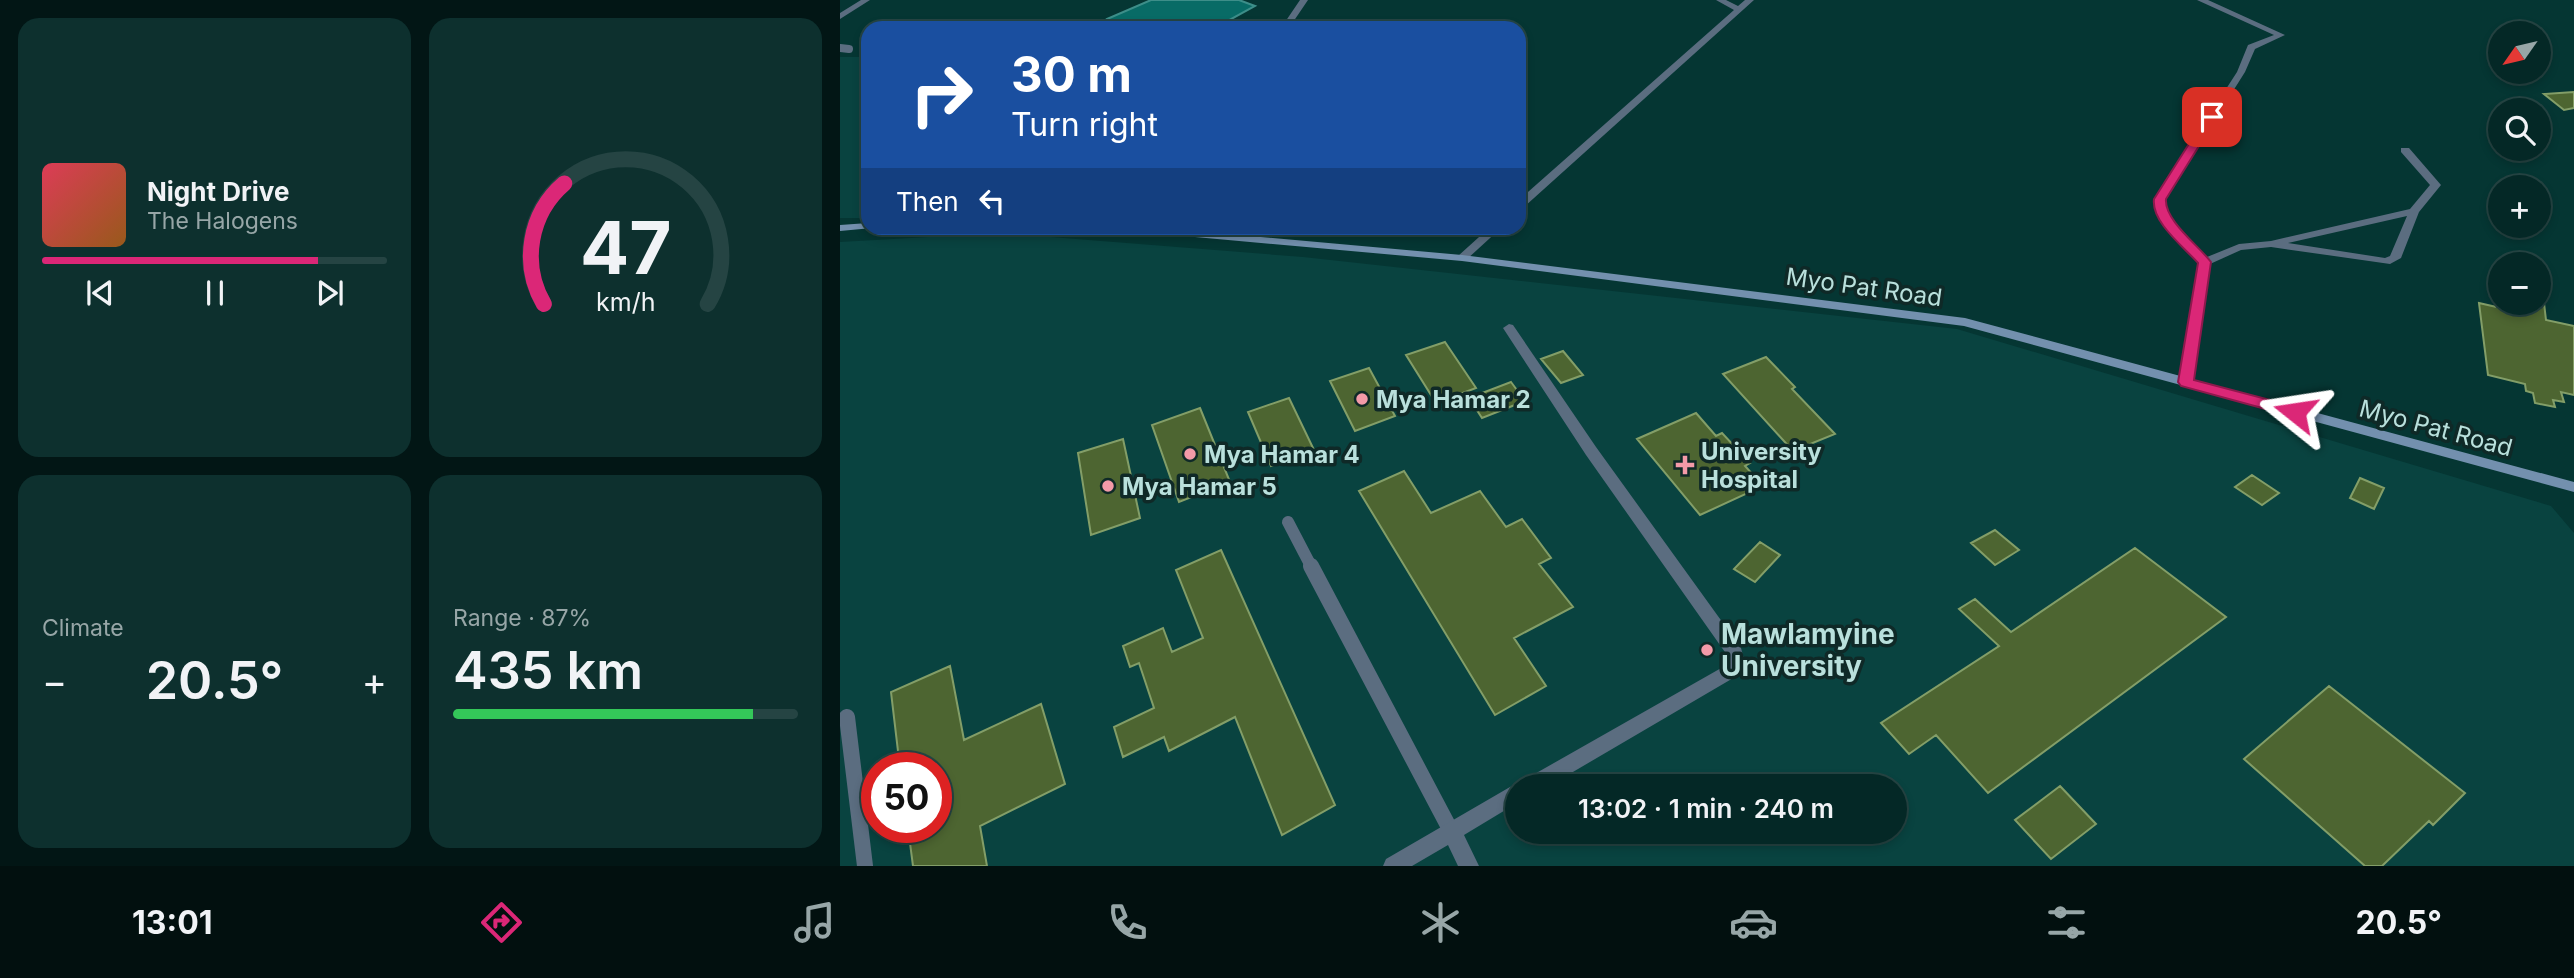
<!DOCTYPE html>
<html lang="en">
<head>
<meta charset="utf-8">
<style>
  :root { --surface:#042826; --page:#0d302e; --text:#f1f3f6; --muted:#97a6a7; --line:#254443; --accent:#db2777 }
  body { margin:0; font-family:Inter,sans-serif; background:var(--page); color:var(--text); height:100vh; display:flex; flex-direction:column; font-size:26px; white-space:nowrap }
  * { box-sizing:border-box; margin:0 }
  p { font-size:23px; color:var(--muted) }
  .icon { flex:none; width:38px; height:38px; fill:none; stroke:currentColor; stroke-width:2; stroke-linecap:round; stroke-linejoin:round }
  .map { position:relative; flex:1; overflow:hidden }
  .details { display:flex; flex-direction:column; gap:18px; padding:18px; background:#021615; width:840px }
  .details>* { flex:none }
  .hud { position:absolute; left:21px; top:21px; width:665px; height:214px; border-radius:21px; box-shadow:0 4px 10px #0003,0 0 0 2px var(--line); background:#1a4fa0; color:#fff; overflow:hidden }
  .needle { width:46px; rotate:236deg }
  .fabs { position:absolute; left:1648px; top:21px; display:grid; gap:14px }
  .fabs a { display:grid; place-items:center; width:63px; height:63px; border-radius:50%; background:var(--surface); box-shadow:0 4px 10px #0003,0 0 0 2px var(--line); font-size:35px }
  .speed { position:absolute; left:21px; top:752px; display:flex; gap:14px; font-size:35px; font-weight:700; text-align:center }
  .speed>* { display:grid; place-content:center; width:91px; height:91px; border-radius:50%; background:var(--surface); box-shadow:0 4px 10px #0003,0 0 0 2px var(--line); line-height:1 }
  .speed .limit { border:10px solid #d22; background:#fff; color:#111 }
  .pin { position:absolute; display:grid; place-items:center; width:60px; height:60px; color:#fff; margin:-30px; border-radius:14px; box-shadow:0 4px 10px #0006 }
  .me { position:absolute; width:77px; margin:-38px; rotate:285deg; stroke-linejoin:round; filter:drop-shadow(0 0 5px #0008) }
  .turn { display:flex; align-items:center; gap:24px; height:147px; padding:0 35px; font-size:32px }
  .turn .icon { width:91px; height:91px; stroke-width:2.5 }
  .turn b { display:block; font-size:49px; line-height:60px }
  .then { display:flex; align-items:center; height:66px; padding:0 35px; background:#0003; gap:14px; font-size:26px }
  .big { font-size:52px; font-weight:600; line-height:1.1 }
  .details .widget { flex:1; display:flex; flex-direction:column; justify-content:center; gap:10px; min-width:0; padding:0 24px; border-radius:21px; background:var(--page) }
  .details .dial { align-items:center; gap:0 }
  .dial svg { height:182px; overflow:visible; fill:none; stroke:var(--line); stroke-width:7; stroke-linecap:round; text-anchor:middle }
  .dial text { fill:var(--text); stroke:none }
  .song { display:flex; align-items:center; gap:21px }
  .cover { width:84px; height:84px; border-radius:10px; background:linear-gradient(135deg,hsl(350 70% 55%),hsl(30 70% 35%)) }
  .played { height:7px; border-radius:4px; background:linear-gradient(90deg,var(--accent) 80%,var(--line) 80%) }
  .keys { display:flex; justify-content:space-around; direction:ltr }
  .heat { display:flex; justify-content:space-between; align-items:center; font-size:38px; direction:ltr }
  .charge { height:10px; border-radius:5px; background:linear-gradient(90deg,#34c759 87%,var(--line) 0) }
  .details .tiles { flex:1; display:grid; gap:18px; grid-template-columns:repeat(2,1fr) }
  .trip { position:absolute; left:665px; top:774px; width:402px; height:70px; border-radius:35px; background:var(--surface); box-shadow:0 4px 10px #0003,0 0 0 2px var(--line); font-weight:600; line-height:70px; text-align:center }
  .dock { display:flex; height:112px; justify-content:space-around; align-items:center; background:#02100f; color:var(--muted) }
  .dock .icon { width:49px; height:49px }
  .dock .on { color:var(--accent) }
  .dock b { font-size:32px; color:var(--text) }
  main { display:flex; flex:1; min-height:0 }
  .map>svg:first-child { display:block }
  .built { fill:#094340; fill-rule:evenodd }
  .water { fill:#086b66; stroke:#3d8e89; stroke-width:2 }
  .building { fill:#4d6531; stroke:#839e68; stroke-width:2 }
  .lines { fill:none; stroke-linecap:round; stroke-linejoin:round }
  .lane-far2 { stroke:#5b6d80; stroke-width:8 }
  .lane-far1 { stroke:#5b6d80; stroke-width:12 }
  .lane { stroke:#5b6d80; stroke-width:16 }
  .street { fill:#5b6d80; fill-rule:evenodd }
  .secondary { fill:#7390ae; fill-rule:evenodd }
  .route { fill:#db2777; stroke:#8e194d; stroke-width:2 }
  .poi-dot { fill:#f39aa8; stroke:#0f2927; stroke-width:2.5 }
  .labels { text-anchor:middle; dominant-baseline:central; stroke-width:7; stroke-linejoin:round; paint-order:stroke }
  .street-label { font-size:24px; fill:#b9e0dc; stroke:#0f2927 }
  .poi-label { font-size:24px; font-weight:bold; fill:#b9e0dc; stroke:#0f2927; text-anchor:start }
  .near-poi-label { font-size:28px; font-weight:bold; fill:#b9e0dc; stroke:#0f2927; text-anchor:start }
</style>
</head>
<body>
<main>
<section class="details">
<div class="tiles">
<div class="widget">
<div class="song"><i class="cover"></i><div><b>Night Drive</b><p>The Halogens</p></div></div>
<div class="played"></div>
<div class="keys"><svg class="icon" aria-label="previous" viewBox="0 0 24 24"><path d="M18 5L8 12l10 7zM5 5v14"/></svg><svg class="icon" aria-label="pause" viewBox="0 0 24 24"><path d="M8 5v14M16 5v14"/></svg><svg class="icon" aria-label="next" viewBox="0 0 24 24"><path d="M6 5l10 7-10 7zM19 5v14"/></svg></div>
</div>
<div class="widget dial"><svg viewBox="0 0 100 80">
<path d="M14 69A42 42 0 1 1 86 69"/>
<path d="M14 69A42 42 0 0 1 23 16" stroke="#db2777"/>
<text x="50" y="56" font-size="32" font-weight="700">47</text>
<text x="50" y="72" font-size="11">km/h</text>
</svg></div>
<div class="widget"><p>Climate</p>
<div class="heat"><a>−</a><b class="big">20.5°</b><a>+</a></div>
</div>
<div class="widget"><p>Range · 87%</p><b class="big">435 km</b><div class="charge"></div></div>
</div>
</section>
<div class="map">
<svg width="1734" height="866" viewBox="0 0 1734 866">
  <rect width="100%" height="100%" fill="#053633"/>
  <path class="built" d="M0 57H28V218H0Z
    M160 233 463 257 1117 329 1711 506 1734 533V866H0V242ZM37 768H96V828H37ZM677 786H1055V831H677Z"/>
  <path class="water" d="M311 0H399L415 6 375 28H273L267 19Z"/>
  <path class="building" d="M1734 92V108L1724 110 1704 94Z
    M1639 303 1674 311V303H1704L1706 320 1734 326V395L1721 392 1724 402 1713 400 1715 407 1695 403 1693 393 1686 391 1685 384 1648 375Z
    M605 342 636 388 596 403 566 355Z
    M723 351 743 375 721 383 701 359Z
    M926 357 955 387 952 389 995 434 953 451 883 374Z
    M529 368 555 416 515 431 490 381Z
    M671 382 685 401 642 418 629 398Z
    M449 398 474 450 431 466 408 412Z
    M360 408 390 482 339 502 312 425Z
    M856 413 876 436 882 433 910 463 905 466 923 486 860 515 797 439Z
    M283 439 300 518 251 535 238 453Z
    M564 471 591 513 640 491 666 527 682 519 711 558 699 564 733 607 674 638 706 686 655 715 519 491Z
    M1412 475 1439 493 1422 505 1395 487Z
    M1520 478 1544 488 1534 509 1510 498Z
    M1155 530 1179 550 1155 565 1131 543Z
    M920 542 940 555 915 582 894 569Z
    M1295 548 1386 617 1148 793 1096 735 1069 754 1041 723 1159 646 1119 609 1135 599 1171 632Z
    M381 550 495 805 442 835 395 717 329 751 324 737 283 757 274 727 314 708 299 663 290 667 283 646 323 628 332 652 363 638 336 570Z
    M110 666 124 740 201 704 225 784 140 826 147 866H73L68 828H96V768H60L51 692Z
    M1489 686 1625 793 1593 825 1589 821 1542 866H1525L1404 759Z
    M1220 786 1256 824 1211 859 1175 820Z"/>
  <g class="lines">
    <path class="lane-far2" d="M0 48 9 49"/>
    <path class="lane-far1" d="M448 522 472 568"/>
    <path class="lane" d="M471 566 611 831
      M7 717 25 866"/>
    <path class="street" d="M21 0H30L0 19V13Z
      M460 0H468L449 28H441Z
      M876 0H886L898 6 905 0H914L683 208 679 209V200L894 10Z
      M1357 0H1368L1445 35 1415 49 1405 72 1325 199C1327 224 1350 241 1367 257L1399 244 1431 241 1570 209 1590 185 1561 152V148H1569L1601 185 1579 212 1561 258 1550 264 1431 247 1401 250 1370 264 1353 382 1346 386 1339 382 1359 263C1341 245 1316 225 1315 199L1397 72 1408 45 1434 35ZM1567 216 1550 256 1545 258 1448 243Z
      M649 228H661L626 260H618V256Z
      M669 324 673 325 756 447 901 648 905 663 895 677 709 786H677V803L624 835 639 866H618L608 845 572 866H543L546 859 670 787 677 784 682 786 684 780 883 667 887 661V655L746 455 663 328Z"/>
    <path class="secondary" d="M28 223V228H32L0 231V225Z
      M283 228H320L622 255 1125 318 1734 482V492L1124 326 622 261 289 231Z"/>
  </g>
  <path class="route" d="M1372 114 1377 117 1326 199C1324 220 1359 246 1371 262L1354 380 1460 408 1463 412 1460 416 1455 417 1341 386 1338 382 1358 263C1344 247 1311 222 1314 199L1366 117Z"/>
  <g class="poi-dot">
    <circle cx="522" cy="399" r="7"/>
    <circle cx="350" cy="454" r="7"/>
    <path d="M841.5 454.5h7v7h7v7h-7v7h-7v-7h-7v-7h7z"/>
    <circle cx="268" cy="486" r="7"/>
    <circle cx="867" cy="650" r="7"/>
  </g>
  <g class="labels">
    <g class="street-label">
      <text transform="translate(1024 287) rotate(8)">Myo Pat Road</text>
      <text transform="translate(1596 428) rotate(15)">Myo Pat Road</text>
    </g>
    <g class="poi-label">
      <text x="536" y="399">Mya Hamar 2</text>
      <text x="861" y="451">University<tspan x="861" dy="28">Hospital</tspan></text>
      <text x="364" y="454">Mya Hamar 4</text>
      <text x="282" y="486">Mya Hamar 5</text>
    </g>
    <g class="near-poi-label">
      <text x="881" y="634">Mawlamyine<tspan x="881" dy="32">University</tspan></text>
    </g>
  </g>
</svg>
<div class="fabs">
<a><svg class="needle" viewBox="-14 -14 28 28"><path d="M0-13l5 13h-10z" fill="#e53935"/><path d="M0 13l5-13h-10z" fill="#97a6a7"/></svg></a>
<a><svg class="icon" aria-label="search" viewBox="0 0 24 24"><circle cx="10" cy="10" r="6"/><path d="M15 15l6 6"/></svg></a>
<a>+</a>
<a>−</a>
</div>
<div class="speed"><div class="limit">50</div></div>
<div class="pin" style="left:1372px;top:117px;background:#d93025"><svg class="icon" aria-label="arrive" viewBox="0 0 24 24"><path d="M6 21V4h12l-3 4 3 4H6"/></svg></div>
<svg class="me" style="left:1455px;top:412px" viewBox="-20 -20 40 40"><path d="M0-17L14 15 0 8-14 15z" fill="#db2777" stroke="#fff" stroke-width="4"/></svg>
<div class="trip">13:02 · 1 min · 240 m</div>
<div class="hud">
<div class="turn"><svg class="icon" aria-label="right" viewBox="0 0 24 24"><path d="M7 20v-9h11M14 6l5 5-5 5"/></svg><div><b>30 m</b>Turn right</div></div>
<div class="then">Then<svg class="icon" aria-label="left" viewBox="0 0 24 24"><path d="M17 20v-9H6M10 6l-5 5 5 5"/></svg></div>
</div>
</div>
</main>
<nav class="dock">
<b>13:01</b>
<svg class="icon on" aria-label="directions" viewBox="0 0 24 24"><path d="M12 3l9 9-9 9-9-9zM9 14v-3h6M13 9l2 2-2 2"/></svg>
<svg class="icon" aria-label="music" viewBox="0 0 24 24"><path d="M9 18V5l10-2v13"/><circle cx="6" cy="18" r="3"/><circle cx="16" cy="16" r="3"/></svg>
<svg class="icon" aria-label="phone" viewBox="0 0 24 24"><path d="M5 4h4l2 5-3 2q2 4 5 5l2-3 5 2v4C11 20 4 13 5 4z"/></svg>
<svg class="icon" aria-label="climate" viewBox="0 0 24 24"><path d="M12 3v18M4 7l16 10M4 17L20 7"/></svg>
<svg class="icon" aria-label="car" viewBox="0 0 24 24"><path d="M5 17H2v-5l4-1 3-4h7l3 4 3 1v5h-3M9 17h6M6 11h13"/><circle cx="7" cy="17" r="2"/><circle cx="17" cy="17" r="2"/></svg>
<svg class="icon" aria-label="filters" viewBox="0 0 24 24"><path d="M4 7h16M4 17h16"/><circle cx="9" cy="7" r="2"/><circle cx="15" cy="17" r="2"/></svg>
<b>20.5°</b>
</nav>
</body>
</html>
